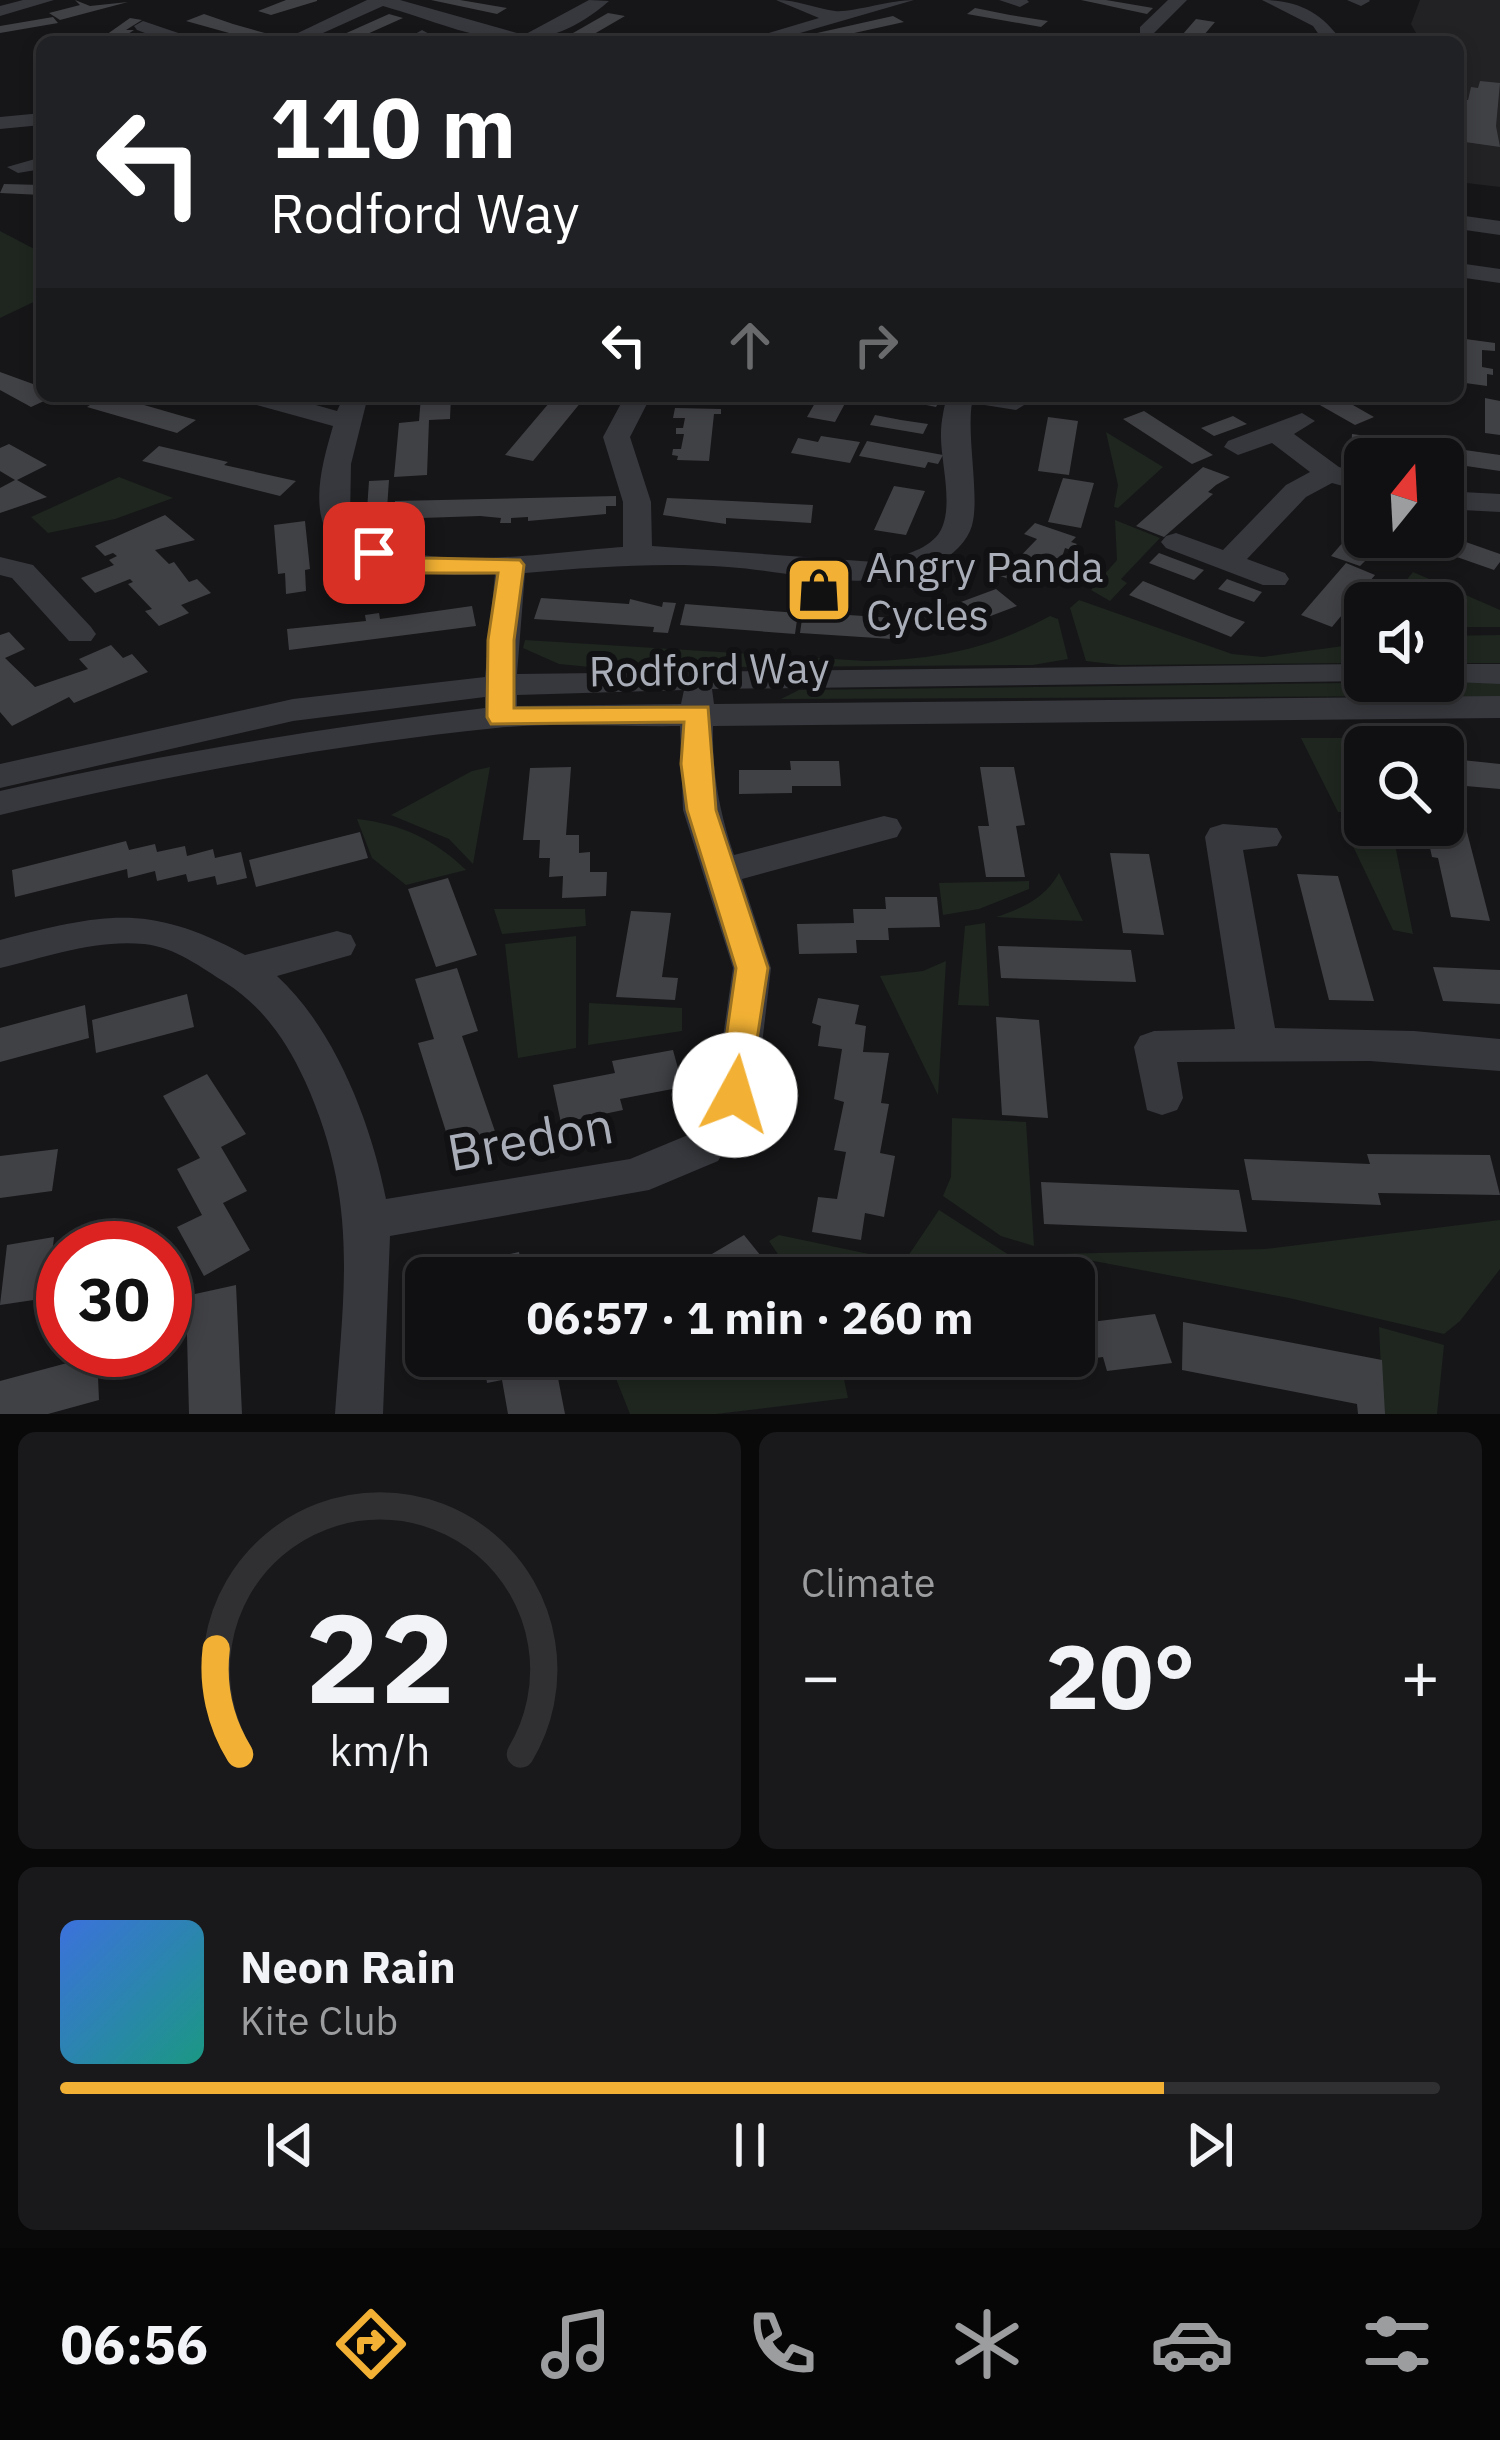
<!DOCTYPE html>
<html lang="en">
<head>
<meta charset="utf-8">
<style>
  :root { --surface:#101012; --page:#19191b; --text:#f1f3f6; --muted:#9c9d9f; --line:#303032; --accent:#f2b134 }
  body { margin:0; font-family:"IBM Plex Sans",sans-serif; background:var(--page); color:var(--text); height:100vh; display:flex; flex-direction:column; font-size:45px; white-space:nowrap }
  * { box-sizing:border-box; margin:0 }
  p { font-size:39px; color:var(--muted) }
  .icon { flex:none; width:66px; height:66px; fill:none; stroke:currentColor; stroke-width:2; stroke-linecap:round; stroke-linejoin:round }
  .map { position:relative; height:1414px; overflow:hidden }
  .drawer { display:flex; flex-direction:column; gap:18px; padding:18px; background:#09090a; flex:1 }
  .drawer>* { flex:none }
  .guide { position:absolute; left:36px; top:36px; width:1428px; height:366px; border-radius:18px; box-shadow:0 6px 18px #0003,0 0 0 3px var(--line); background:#202124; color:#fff; overflow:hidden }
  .needle { width:78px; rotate:18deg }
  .tools { position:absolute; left:1344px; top:438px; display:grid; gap:24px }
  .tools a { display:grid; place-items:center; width:120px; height:120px; border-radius:18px; background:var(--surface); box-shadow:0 6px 18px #0003,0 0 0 3px var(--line); font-size:60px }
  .speed { position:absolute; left:36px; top:1221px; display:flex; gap:24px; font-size:60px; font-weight:700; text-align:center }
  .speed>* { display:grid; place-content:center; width:156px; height:156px; border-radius:50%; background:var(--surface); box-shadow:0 6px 18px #0003,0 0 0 3px var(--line); line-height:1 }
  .speed .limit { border:18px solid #d22; background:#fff; color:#111 }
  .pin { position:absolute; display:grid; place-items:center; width:102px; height:102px; color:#fff; margin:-51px; border-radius:24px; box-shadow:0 6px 18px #0006 }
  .me { position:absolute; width:132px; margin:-66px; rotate:6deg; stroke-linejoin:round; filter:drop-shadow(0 0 9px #0008) }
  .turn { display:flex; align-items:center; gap:42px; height:252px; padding:0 36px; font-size:54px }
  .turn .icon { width:156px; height:156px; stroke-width:2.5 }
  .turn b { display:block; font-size:84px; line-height:102px }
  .lanes { display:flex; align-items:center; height:114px; padding:0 36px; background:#0003; justify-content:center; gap:60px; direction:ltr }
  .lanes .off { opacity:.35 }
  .big { font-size:90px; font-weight:800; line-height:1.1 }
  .drawer .widget { flex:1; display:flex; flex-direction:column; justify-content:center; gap:18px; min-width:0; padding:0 42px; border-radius:18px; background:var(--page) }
  .drawer .dial { align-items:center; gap:0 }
  .dial svg { height:312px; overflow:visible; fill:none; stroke:var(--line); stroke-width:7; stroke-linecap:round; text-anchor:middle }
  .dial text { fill:var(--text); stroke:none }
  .song { display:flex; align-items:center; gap:36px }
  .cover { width:144px; height:144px; border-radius:18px; background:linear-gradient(135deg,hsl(220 70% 55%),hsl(170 70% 35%)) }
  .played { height:12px; border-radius:6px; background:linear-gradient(90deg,var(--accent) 80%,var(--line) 80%) }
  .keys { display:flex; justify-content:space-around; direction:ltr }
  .heat { display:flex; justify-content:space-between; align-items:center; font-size:66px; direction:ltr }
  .drawer .tiles { flex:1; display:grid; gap:18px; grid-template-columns:1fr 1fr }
  .widget:last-child { grid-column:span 2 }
  .trip { position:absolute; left:405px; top:1257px; width:690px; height:120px; border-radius:18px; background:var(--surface); box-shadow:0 6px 18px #0003,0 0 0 3px var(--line); font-weight:800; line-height:120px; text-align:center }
  .dock { display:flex; height:192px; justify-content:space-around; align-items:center; background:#060607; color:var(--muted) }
  .dock .icon { width:84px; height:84px }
  .dock .selected { color:var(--accent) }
  .dock b { font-size:54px; color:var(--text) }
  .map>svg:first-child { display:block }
  .built { fill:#222225 }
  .green { fill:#1e261f }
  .building { fill:#404145 }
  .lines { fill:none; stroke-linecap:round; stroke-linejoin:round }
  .minor { fill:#37383d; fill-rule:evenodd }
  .route { fill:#f2b134; stroke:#9d7322; stroke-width:3 }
  .labels { text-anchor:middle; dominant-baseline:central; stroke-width:12; stroke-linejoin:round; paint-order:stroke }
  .poi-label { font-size:42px; fill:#a8adb8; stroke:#111113; text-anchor:start }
  .street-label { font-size:42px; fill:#a8adb8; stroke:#111113 }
  .near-street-label { font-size:51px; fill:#a8adb8; stroke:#111113 }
</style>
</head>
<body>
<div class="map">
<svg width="1500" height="1414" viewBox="0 0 1500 1414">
  <rect width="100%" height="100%" fill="#161618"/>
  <path class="built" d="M1420 0H1500V187L1458 182V42H1421L1411 24Z"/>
  <path class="green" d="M0 231 42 253V298L0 318Z
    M1106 432 1163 467 1118 508 1114 507 1118 485Z
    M119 477 173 498 115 519 48 533 31 517Z
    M1115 520 1160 538 1121 579 1127 583 1110 601 1091 590 1117 560Z
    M1413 572 1500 610V627H1443V603H1388Z
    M1079 600 1232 654 1263 657 1365 643V663L1119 665 1086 661 1070 608Z
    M1050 616 1058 619 1068 659 1033 665 601 668 559 664 523 648 525 640 866 661C934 660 990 649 1050 616Z
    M1500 635V663H1443V636Z
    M1500 681V702L1441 696 781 699 799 690Z
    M1301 738H1412L1407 747H1365V812H1338Z
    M490 767 473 864 449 839 391 815 472 771Z
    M357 819C401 824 434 839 466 870L406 885 372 858Z
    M1340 819 1391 825 1413 934 1393 930Z
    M1059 873 1083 921 996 917C1023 908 1045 898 1059 873Z
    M1029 881V889L979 909 943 915 939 883Z
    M494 909H585L586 926 502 934Z
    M985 923 989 1006 958 1005 965 926Z
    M576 936V1048L518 1058 505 944Z
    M946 961 938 1095 880 976 923 971Z
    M589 1003 682 1008V1031L588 1045Z
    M952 1118 1026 1122 1034 1246 1001 1236 943 1196 951 1177Z
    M939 1210 1009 1255 906 1259Z
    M1500 1220V1269L1460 1321 1444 1334 1289 1298 1057 1254 1265 1249Z
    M779 1235 883 1257 845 1278H794L769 1241Z
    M1379 1327 1444 1345 1437 1414H1383Z
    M607 1356H657L661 1363 680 1356H839L848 1398 716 1414H630Z"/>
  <path class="building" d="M75 0 90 6 128 2 60 20 49 13 80 5Z
    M286 0H317V1L271 15 258 11Z
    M431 0H460L507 8 497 14Z
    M1081 0H1106L1153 8 1147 14Z
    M975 8 1010 15 1048 21 1041 27 967 14Z
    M608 13 625 16 582 41 566 37Z
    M204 14 233 24 272 35 258 41 186 21Z
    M389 14 403 18 356 39 342 35Z
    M893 16 904 22 827 39 817 33Z
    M53 17 58 23 0 33V26Z
    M130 18 142 20 126 30H134L116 42H96Z
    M1196 19 1215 22 1198 42H1176Z
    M1480 81 1500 83 1496 126 1500 147 1458 141V131L1465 132 1467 123 1458 121V100H1468L1471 87 1478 88Z
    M4 184 42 185V195L0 193Z
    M1458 338 1495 343V351L1482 350V367L1493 369V375L1487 374V386L1458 382Z
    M0 372 33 384 42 390V396H55L31 407 0 390Z
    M103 396H113L196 420 177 433 87 407Z
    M421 396H451L450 419 429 420 427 475 394 477 399 423 419 421Z
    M555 396H586L533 461 505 455Z
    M819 396H849L835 422 807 417Z
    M883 396H933L941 397 936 407Z
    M1304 396H1337L1374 417 1355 425Z
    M1485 398 1500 401V435L1485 433Z
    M675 408 721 409V414H714L709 461 677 460 678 456 672 455 673 449H681L684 434H676V428H683L685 418H673Z
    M1144 411 1172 429 1213 455 1192 464 1123 419Z
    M875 415 901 420 928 424 923 434 870 425Z
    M1233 416 1247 424 1214 436 1201 428Z
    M1048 417 1078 421 1069 475 1038 471Z
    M1352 434 1500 455V471L1351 449Z
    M821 436 860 442 850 463 791 453 798 438 818 442Z
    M867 441 943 455 938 464 928 462 925 468 859 456Z
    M9 444 47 465 17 480 47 497 0 513V488L15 480 0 471V448Z
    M159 446 228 462 224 465 296 481 280 496 142 461Z
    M1203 467 1230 477 1216 485 1208 492 1213 494 1164 537 1136 526Z
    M1063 478 1094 483 1081 528 1048 522Z
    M389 480 387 509 367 510 369 481Z
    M894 486 925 491 906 535 874 530Z
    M616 496V506H606V514L528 521V517L511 518V523H500L501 518 480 516 393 519 395 501Z
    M667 498 690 499 813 505 811 523 726 518V524L663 515Z
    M165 515 195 540 155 550 169 564 174 562 189 582 197 579 211 593 181 605 189 613 159 626 145 611 152 609 128 584 133 582 130 579 95 593 81 578 114 565 109 560 117 556 113 553 105 556 95 546Z
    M1365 517V537H1386L1369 557 1360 566 1331 556Z
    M305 521 310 569 305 570 306 591 286 594 285 573 278 574 274 525Z
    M1035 523 1076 537 1071 542 1077 544 1071 550 1065 548 1061 560 1056 558 1051 563 1056 564 1041 574 1047 576 1031 587 992 573 999 566 1008 569 1037 539 1024 534Z
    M1443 534 1500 554V562L1494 570 1431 548Z
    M1159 553 1204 570 1194 580 1149 563Z
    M1346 563 1375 575 1332 627 1301 615Z
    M1227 579 1262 592 1254 602 1218 589Z
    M1143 581 1229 616 1245 622 1231 637 1129 595Z
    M996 589 1017 606 943 634 923 616Z
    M541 598 629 604 630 599 662 607 663 602 676 603 668 633 653 632 654 627 534 619Z
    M685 604 798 613 795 634 680 625Z
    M472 606 476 626 289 650 287 629 366 621 365 615 379 613 380 619Z
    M803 612 894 618 892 639 800 633Z
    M9 632 25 649 5 658 35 687 88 669 79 659 111 645 123 658 132 654 148 672 74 703 69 697 12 726 0 712V635Z
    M1443 758 1500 764V789L1443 784Z
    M790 761H839L841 786H792V793L739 794V770H791Z
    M571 767 566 835H579V853L590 852V872H607L606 896 562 898 563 876 549 877 550 858H539L540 840H523L530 768Z
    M980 767H1014L1025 825 1016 826 1025 877H986L978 826H989Z
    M1443 804 1460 805 1490 921 1451 917 1438 858 1432 857 1425 825H1443Z
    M360 832 368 858 256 887 249 860Z
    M126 841 129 850 155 844 157 852 185 846 187 856 213 849 215 858 241 852 247 878 217 885 215 876 188 882 186 874 157 881 155 871 128 878 127 869 15 897 12 870Z
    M1110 853 1149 854 1164 935 1123 933Z
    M1297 874 1338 876 1374 1001 1329 1000Z
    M448 878 477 955 436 967 408 889Z
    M885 897H937L940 927 888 928 889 940H856L857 953 799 954 797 924 854 923 853 909H886Z
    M631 911 671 913 662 977 678 978 675 1000 616 997Z
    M998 946 1131 950 1136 982 1001 978Z
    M1433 967 1500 970V1004L1443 1001Z
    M457 968 478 1031 462 1036 498 1140 453 1154 418 1043 434 1039 415 979Z
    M187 994 194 1027 96 1053 92 1020Z
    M818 998 859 1005 855 1024 866 1026 863 1052 889 1053 881 1103 889 1104 880 1153 895 1156 884 1217 865 1213 861 1240 812 1232 818 1197 837 1199 846 1152 834 1150 844 1102 834 1099 842 1049 818 1046 821 1026 812 1023Z
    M85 1005 89 1038 0 1062V1028Z
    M996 1017 1039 1020 1048 1118 1002 1115Z
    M673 1050 683 1087 620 1099 623 1110 561 1123 553 1085 615 1073 612 1061Z
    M207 1074 246 1134 221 1147 247 1191 223 1203 250 1250 204 1276 177 1227 202 1215 177 1169 200 1158 163 1096Z
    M58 1149 52 1191 0 1198V1156Z
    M1367 1154 1490 1155 1500 1195 1378 1193 1381 1205 1252 1200 1244 1159 1370 1164Z
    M1041 1182 1239 1190 1247 1232 1044 1224Z
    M744 1235 774 1272 763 1278H658L686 1262 690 1267Z
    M54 1237 47 1298 0 1305 7 1245Z
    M519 1252 524 1278H471L469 1263Z
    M236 1285 242 1414H189L186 1296Z
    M1087 1309 1091 1322 1155 1314 1172 1363 1107 1371 1103 1357 1029 1367 1025 1356H1074V1311Z
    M1183 1322 1382 1360 1385 1414H1358L1357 1404 1182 1370Z
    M97 1355 99 1400 48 1414H0V1381Z
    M483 1356H537L540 1371 556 1368 565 1414H508L502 1380 487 1383Z"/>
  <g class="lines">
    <path class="minor" d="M23 0H54L0 16V6Z
      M367 0H400L524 35 589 0 609 1C530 70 470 31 383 6L303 42H279Z
      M776 0C798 0 814 8 835 11 850 13 890 0 914 0L769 42H739L819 18Z
      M999 0H1027L1029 2 1020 7Z
      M1168 0H1187L1152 35H1140V27Z
      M1262 0C1298 0 1323 13 1342 42H1324L1313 26Z
      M1347 0H1369L1370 1 1361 6Z
      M143 21 193 38 195 42H169L137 30 134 26Z
      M422 30 431 35 428 39 401 42Z
      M42 113V125L0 129V117Z
      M42 157V169L18 173 7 167Z
      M1458 215 1500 221V235L1458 229Z
      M1458 263 1500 269V283L1458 277Z
      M242 396H284L337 411 344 396H368L351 464 350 518C385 583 561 550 623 547V502L603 437 625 396H651L630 437 651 502 652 546 875 562C896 557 921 553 936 537 957 514 940 462 941 434 941 421 944 408 947 396H1024L1029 402 1016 410 972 403C966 439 982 505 970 531 955 564 909 577 875 580 828 584 775 570 728 567 660 562 593 567 525 573L517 674 1365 664V681H1376L712 689 714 704 1500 696V718L713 726C712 772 719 811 734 855L884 816 897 819 902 828 897 837 742 879 771 968 756 1095 718 1161 649 1190 390 1236 383 1414H335C344 1288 359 1201 305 1081 286 1040 263 1007 226 983 202 968 175 947 144 944 96 939 46 957 0 968V940C103 914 147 902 245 955L337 931 351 935 356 945 351 955 277 976C335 1029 371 1123 386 1199L630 1159 688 1135 715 1092 733 968 683 810 680 726C619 727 557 722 496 728 329 745 164 776 0 815V791C161 754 321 728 485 708V697L293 721 0 788V764L293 699 485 677 495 574C448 577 339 577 322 520 314 491 325 454 333 426L246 402ZM684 690 681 704 517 706V695Z
      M1302 413 1315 421 1294 434 1339 467 1365 475V492L1332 483 1306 497 1247 559 1285 573 1289 579 1285 585H1263L1166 548 1161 542 1166 536 1176 533 1223 550 1286 485 1310 472 1272 443 1238 455 1224 447 1228 441Z
      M1443 491 1500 494V512L1443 509Z
      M0 557 33 565 91 627 96 634 91 641H69L12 578 0 575Z
      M1443 664H1500V684L1432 681H1443Z
      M1223 824 1277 828 1282 837 1277 846 1243 850 1275 1028 1414 1031 1500 1039V1071L1370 1061 1177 1062 1183 1098 1177 1110 1162 1115 1147 1110 1134 1047 1140 1036 1154 1031 1235 1029 1205 837 1210 828Z"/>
  </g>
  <path class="route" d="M374 545 424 558 520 560 524 565 514 640V708L708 707 716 810 768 968 747 1105 735 1109 723 1105 718 1095 736 968 687 810 681 764 684 722 491 724 487 717 488 640 498 573H424L365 558V547Z"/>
  <defs>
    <g id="shop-square" transform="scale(3.45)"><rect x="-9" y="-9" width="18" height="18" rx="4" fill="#f2b134" stroke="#111113"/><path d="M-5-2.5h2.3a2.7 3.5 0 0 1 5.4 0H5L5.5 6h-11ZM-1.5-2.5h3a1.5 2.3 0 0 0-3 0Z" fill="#111"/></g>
  </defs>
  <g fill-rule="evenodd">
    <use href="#shop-square" x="819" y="590"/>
  </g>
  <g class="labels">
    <g class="poi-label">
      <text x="866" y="566">Angry Panda<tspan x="866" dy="48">Cycles</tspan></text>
    </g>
    <g class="street-label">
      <text transform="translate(709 669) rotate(-1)">Rodford Way</text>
    </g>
    <g class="near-street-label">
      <text transform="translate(530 1138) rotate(-10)">Bredon</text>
    </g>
  </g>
</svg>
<div class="tools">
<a><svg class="needle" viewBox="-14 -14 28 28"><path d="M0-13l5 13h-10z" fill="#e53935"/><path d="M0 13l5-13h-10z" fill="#9c9d9f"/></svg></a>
<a><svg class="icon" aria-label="sound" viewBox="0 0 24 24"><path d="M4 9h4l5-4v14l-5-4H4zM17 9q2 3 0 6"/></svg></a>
<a><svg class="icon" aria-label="search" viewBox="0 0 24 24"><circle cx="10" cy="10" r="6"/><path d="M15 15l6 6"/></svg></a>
</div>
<div class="speed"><div class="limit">30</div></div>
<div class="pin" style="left:374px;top:553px;background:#d93025"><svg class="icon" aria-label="arrive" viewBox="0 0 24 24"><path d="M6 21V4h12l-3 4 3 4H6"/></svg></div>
<svg class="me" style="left:735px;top:1095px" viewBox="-20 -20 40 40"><circle r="19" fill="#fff"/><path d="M0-13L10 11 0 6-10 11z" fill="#f2b134"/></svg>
<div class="trip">06:57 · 1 min · 260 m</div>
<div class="guide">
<div class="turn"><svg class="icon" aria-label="left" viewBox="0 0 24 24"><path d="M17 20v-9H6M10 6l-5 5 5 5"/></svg><div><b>110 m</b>Rodford Way</div></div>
<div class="lanes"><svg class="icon" aria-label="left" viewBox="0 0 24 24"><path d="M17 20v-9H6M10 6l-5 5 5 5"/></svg><svg class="icon off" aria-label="ahead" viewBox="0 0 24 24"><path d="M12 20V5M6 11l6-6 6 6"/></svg><svg class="icon off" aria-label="right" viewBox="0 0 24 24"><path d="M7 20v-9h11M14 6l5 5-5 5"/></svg></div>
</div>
</div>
<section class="drawer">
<div class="tiles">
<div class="widget dial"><svg viewBox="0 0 100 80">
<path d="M14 69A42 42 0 1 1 86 69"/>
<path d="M14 69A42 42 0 0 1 8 42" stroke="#f2b134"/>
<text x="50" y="56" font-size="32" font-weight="700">22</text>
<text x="50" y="72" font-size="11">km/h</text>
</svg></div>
<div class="widget"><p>Climate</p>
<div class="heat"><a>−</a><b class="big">20°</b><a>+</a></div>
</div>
<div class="widget">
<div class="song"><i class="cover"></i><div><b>Neon Rain</b><p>Kite Club</p></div></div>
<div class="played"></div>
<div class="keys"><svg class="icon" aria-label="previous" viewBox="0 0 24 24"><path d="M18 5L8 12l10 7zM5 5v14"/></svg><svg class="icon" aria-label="pause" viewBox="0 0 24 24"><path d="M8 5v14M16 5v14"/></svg><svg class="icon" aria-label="next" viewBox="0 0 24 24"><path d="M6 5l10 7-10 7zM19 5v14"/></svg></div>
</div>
</div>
</section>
<nav class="dock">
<b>06:56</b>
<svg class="icon selected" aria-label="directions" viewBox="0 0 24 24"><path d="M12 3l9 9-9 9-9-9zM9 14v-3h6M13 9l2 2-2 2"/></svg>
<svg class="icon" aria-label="music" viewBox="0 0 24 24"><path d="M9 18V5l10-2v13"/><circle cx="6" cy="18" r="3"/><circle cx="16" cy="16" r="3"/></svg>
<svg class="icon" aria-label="phone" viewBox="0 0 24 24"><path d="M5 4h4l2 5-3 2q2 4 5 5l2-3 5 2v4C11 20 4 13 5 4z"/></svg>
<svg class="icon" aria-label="climate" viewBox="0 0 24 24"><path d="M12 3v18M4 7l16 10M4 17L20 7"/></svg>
<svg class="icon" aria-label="car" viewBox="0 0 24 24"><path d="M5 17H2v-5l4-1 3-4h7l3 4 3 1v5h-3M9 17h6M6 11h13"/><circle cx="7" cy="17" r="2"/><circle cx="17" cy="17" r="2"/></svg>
<svg class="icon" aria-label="filters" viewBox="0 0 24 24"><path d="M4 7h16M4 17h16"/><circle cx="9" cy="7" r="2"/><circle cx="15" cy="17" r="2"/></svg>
</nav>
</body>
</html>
